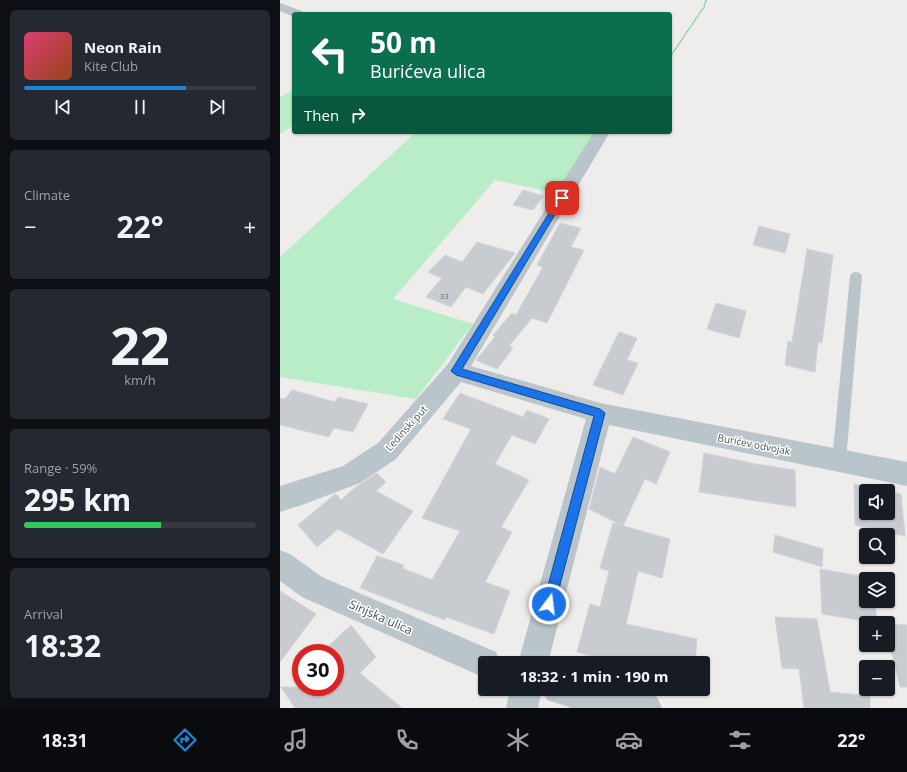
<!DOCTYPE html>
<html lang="en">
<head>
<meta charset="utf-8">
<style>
  :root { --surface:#171b24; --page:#242831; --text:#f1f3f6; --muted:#9ea1a6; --line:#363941; --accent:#1c86d9 }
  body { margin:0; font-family:"Open Sans",sans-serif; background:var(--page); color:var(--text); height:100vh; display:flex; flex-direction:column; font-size:15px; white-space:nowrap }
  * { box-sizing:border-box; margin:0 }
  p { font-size:13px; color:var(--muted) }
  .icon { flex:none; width:22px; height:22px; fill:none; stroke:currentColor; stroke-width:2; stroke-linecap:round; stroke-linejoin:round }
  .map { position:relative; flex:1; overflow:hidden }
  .panel { display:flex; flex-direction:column; gap:10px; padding:10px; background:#0d0f14; width:280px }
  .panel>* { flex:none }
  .top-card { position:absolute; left:12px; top:12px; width:380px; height:122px; border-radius:4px; box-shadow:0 1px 3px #0004; background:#0b6e4f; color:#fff; overflow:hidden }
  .controls { position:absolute; left:579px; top:484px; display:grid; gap:8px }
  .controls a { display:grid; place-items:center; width:36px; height:36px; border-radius:4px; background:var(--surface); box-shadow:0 1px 3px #0004; font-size:20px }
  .speed { position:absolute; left:12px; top:644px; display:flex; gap:8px; font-size:20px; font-weight:700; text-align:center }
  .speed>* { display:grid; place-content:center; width:52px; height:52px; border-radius:50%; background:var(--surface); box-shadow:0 1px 3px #0004; line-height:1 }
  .speed .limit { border:6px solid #d22; background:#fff; color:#111 }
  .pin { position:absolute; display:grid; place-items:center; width:34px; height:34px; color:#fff; margin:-17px; border-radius:8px; box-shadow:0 2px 6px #0006 }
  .me { position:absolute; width:44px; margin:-22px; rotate:15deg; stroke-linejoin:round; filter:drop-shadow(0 0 3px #0008) }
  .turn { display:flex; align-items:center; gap:14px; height:84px; padding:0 12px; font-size:18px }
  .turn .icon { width:52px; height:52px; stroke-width:2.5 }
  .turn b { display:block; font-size:28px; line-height:34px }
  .then { display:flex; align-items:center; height:38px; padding:0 12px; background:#0003; gap:8px; font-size:15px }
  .big { font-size:30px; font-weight:700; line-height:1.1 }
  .panel .widget { flex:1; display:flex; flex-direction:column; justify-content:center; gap:6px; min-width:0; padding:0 14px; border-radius:6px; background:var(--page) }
  .panel .dial { align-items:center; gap:0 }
  .dial b { font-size:52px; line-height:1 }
  .song { display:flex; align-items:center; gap:12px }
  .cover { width:48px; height:48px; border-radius:6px; background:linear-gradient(135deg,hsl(340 70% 55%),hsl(20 70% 35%)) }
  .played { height:4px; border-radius:2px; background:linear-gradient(90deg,var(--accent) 70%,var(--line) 70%) }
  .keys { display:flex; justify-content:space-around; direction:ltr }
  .heat { display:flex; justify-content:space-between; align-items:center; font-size:22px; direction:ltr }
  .charge { height:6px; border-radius:3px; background:linear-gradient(90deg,#34c759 59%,var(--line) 0) }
  .trip { position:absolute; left:198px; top:656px; width:232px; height:40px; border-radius:4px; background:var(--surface); box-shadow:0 1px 3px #0004; font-weight:700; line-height:40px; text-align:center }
  .dock { display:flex; height:64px; justify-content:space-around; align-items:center; background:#090b0e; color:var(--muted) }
  .dock .icon { width:28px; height:28px }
  .dock .active { color:var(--accent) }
  .dock b { font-size:18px; color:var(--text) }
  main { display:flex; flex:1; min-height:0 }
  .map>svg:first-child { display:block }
  .green { fill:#b9edc7 }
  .building { fill:#c8ccd1; stroke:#d0d3d8 }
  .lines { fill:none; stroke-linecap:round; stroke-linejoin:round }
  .path { stroke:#72ca94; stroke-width:1.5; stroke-dasharray:2 1; stroke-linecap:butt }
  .service { fill:#bac5cb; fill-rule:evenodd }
  .minor { fill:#bac5cb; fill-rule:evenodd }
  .route { fill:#1a73e8; stroke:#114b97 }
  .labels { text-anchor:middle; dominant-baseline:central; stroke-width:3; stroke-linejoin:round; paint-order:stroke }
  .number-label { font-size:8px; fill:#667077 }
  .street-label { font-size:10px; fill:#455259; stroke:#fff }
  .near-street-label { font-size:12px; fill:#455259; stroke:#fff }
</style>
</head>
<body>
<main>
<section class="panel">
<div class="widget">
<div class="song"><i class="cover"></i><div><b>Neon Rain</b><p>Kite Club</p></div></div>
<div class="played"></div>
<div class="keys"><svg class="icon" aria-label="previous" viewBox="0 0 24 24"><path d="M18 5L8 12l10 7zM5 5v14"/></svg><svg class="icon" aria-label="pause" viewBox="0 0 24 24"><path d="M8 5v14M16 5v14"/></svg><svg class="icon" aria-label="next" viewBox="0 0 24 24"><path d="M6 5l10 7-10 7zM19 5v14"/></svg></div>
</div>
<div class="widget"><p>Climate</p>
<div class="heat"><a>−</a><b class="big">22°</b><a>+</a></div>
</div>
<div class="widget dial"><b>22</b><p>km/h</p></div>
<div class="widget"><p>Range · 59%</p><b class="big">295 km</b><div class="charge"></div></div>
<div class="widget"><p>Arrival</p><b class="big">18:32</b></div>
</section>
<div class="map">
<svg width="627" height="708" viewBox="0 0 627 708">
  <rect width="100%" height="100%" fill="#efecec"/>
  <path class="green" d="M14 90V125L0 134V97Z
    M136 132H315L276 193 215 180 113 299 193 324 136 399 0 377V257Z"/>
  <path class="building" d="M243 190 263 196 253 210 233 205Z
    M280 223 301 228 291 247 304 250 267 323 252 318 229 346 233 348 217 369 196 360 215 337 213 335 232 313 236 315 263 267 257 265Z
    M479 226 510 234 505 253 473 245Z
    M197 242 235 253 203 294 186 287 171 307 146 297 162 278 148 272 165 255 182 262Z
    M527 249 553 255 542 343 538 342 535 372 505 365 508 341 512 342Z
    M436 303 466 311 459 338 427 329Z
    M339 332 357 338 347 360 358 363 343 395 313 385Z
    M12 390 55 402 58 397 88 404 73 432 54 428 49 437 0 425V398L5 399Z
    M180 393 243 417 247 410 269 419 255 444 232 435 215 464 249 480 221 527 232 532 205 582 230 591 214 634 166 617 165 620 80 588 97 556 124 565 122 568 152 580 180 531 142 518 191 429 163 419Z
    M353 437 390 452 376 484 365 479 343 526 309 509 320 467 335 474Z
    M424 453 476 464 515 470 516 507 419 492Z
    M97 473 106 482 96 491 133 511 103 554 58 529 37 547 18 525 54 495 56 494 61 500 77 486Z
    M574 484 606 491H586V513H608V491L621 494 625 536 575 525Z
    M333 523 390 539 382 578 358 571 346 624 417 639 415 663H334L297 652 310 604 320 607 329 571 320 568Z
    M495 535 543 549 542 567 493 552Z
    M540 569 592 578 586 579V601H595L597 623 542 614Z
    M0 591 36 614 0 662Z
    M495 617 537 619 550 692 590 696V708H524L519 669 502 668Z
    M608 624 627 625V687H620L608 636Z
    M71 625 96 657 80 673 122 708H15L1 687H55V653H41Z"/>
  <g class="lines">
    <path class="path" d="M390 57 424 7 426 0"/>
    <path class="service" d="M576 272 580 273 582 276 566 461 564 466 559 468 554 466 552 461 570 276 572 273Z"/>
    <path class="minor" d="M0 3 22 11 24 14H14V17L0 11Z
      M314 132H330L191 366 320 403 627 462V486L329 425 268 663H238L306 419 181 382 116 459 80 483 22 505 0 512V486L63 466 98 443 168 364Z
      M0 550 10 554 42 577 216 652 220 663H205V678L22 597 0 581Z
      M230 689H262L258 708H226Z
      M262 689H352L377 697 382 708H292L267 700Z"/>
  </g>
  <path class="route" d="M279 197 285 198 182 369 320 409 325 413 275 604 273 608 269 610 265 608 263 604 314 416 176 375 171 371Z"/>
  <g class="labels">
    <g class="number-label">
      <text x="164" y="295">33</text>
    </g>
    <g class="street-label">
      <text transform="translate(126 428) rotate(-48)">Ledinski put</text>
      <text transform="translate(474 444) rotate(11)">Burićev odvojak</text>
    </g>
    <g class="near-street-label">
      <text transform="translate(101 617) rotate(24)">Sinjska ulica</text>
    </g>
  </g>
</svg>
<div class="controls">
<a><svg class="icon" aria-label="sound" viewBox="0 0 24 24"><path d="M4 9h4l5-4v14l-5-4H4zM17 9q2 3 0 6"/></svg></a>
<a><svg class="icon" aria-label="search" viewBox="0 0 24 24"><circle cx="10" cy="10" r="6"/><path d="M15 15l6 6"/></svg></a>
<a><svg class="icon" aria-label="layers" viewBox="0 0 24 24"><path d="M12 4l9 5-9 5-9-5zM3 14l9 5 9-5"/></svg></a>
<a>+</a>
<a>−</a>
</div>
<div class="speed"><div class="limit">30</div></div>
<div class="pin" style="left:282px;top:198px;background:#d93025"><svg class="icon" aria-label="arrive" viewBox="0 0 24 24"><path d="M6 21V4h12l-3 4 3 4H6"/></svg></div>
<svg class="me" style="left:269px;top:604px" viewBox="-20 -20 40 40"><circle r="17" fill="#1a73e8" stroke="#fff" stroke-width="3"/><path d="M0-11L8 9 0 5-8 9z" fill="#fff"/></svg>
<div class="trip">18:32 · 1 min · 190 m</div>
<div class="top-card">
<div class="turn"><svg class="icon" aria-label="left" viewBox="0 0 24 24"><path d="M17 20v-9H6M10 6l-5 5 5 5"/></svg><div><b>50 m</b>Burićeva ulica</div></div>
<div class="then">Then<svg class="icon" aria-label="right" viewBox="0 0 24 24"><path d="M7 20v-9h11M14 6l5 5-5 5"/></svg></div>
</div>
</div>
</main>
<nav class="dock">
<b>18:31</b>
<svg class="icon active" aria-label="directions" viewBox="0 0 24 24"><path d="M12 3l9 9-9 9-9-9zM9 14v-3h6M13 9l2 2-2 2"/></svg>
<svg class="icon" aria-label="music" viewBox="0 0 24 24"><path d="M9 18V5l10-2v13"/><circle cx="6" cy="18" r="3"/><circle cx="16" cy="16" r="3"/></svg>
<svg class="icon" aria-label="phone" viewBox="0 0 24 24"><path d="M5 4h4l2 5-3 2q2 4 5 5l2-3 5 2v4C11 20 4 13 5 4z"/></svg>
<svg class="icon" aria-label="climate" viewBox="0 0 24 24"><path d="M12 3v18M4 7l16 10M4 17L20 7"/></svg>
<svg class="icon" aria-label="car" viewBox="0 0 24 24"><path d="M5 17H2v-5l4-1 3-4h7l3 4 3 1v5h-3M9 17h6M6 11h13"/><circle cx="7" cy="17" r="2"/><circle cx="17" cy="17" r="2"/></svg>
<svg class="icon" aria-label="filters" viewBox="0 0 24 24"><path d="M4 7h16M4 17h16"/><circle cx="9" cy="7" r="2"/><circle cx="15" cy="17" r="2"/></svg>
<b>22°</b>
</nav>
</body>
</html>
